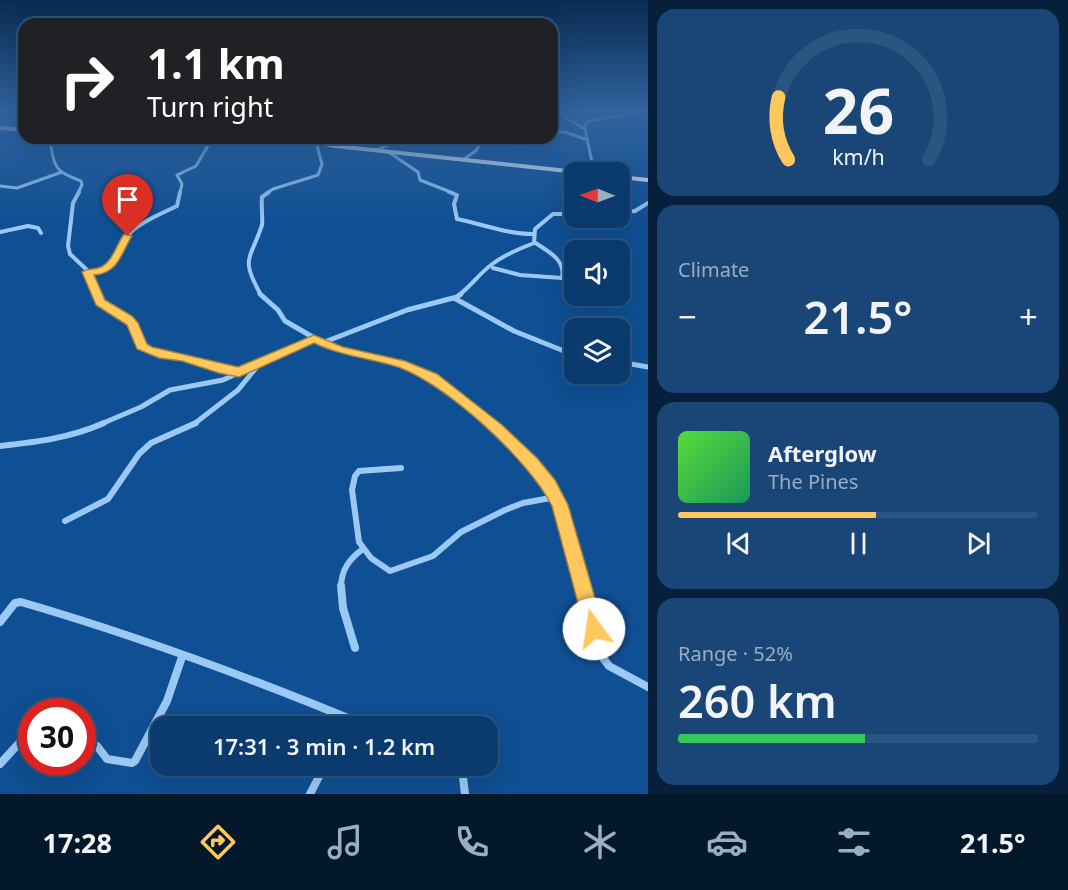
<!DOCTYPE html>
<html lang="en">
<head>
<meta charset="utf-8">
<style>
  :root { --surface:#0b3b6e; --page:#194676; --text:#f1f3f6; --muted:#9aadc2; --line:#2b5581; --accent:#ffc85e }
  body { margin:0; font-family:"Noto Sans",sans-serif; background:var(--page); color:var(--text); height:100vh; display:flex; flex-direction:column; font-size:22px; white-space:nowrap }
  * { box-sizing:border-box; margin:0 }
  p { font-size:20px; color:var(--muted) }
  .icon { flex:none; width:33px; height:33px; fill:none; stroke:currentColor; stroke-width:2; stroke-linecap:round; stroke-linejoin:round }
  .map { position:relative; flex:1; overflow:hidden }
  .drawer { display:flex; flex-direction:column; gap:9px; padding:9px; background:#06203c; width:420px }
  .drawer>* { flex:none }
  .hud { position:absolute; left:18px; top:18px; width:540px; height:126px; border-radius:18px; box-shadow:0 6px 24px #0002,0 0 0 2px var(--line); background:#202124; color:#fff; overflow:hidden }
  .needle { width:39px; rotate:271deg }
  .tools { position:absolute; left:564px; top:162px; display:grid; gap:12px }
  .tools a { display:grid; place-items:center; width:66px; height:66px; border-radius:12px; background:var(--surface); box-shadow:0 6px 24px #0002,0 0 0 2px var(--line); font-size:30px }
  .speed { position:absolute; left:18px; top:698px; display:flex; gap:12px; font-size:30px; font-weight:700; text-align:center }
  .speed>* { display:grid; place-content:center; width:78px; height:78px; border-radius:50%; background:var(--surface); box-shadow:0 6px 24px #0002,0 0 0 2px var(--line); line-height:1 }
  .speed .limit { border:9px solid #d22; background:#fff; color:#111 }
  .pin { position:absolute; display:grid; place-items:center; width:51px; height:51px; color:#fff; margin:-62px -26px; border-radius:50% 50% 50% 0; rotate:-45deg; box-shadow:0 0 6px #0007 }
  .pin .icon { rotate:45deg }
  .me { position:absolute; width:66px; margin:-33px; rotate:346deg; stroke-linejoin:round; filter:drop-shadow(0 0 4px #0008) }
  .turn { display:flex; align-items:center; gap:21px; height:126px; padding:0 30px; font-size:27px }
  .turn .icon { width:78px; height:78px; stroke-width:2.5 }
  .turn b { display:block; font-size:42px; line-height:51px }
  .big { font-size:45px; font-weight:600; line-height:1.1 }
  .drawer .card { flex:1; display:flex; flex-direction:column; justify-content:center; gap:9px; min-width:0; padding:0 21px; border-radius:18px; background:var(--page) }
  .drawer .dial { align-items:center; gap:0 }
  .dial svg { height:156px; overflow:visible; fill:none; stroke:var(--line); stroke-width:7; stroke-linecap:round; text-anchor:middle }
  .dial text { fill:var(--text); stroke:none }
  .song { display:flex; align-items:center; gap:18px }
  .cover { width:72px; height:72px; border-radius:9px; background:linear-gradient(135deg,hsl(110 70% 55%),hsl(150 70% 35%)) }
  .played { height:6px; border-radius:3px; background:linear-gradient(90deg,var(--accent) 55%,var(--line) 55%) }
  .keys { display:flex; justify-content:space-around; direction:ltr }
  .heat { display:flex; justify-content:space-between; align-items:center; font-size:33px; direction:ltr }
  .charge { height:9px; border-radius:4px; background:linear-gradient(90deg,#34c759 52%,var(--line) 0) }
  .trip { position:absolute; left:150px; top:716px; width:348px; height:60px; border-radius:18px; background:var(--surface); box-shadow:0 6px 24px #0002,0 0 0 2px var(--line); font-weight:600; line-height:60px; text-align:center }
  .dock { display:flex; height:96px; justify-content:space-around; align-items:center; background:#04182c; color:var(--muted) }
  .dock .icon { width:42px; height:42px }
  .dock .selected { color:var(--accent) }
  .dock b { font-size:27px; color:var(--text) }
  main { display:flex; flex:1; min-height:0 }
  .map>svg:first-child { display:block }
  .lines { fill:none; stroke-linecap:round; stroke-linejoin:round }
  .minor-far4 { stroke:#9bc8f4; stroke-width:3 }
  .minor-far3 { stroke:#9bc8f4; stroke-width:4 }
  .minor-far2 { stroke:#9bc8f4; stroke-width:5 }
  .minor-far1 { stroke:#9bc8f4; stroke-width:6 }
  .minor { stroke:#9bc8f4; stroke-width:8 }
  .major { stroke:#e8f2ff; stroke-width:4 }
  .route { fill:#ffc85e; stroke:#a6823d; stroke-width:1.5 }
</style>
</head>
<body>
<main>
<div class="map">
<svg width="648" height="794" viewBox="0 0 648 794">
  <rect width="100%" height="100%" fill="#0f4f93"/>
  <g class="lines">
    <path class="minor-far4" d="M556 112 585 129 594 172
      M585 129 586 123 593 120 645 112
      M552 132H565L585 139
      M51 138C49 145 51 146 52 152 55 172 63 174 81 181L82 185 78 193
      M500 138 520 145 533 143 536 138
      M377 150 403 138
      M387 151 418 172 420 180 453 193
      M464 159 477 150 481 138
      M0 186 17 188 62 172
      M180 193 182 184 177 175 196 166 212 139
      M267 193 273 189 318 175 322 164 316 142 320 138"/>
    <path class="minor-far3" d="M79 192 73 203 68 246 70 254 87 270 97 295
      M449 192 457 195 454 204 457 219C482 224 507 234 533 234
      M620 212 635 211 648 203
      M0 232 28 226 38 228 41 233
      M493 268 520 275 562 278C566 259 547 251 534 242
      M88 272C124 266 110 252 131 232 144 220 161 214 177 206L180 192
      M261 295C240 258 250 261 262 225 263 220 261 205 262 197L269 192
      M459 295C471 286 479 274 491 265 504 255 519 249 534 243L535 229 553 214H574"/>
    <path class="minor-far2" d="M96 294C103 308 118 311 130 322 139 329 138 343 148 350L239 372
      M260 294 278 310 285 321 330 347 353 354 385 359 433 378 491 424
      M454 298 514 331 574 355
      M322 343 407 310 457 297 461 294
      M620 362 648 367
      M101 424 141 407 170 390 223 380 314 339
      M194 424 238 390 260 363"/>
    <path class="minor-far1" d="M489 423C516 444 545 471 559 503 571 529 576 560 584 588
      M0 446C37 442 70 438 104 423
      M401 468 359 471 355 476 352 490 359 542 371 558 390 571 433 556 461 532 505 510 523 503 556 497
      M65 521 108 499 139 454 151 443 196 423
      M341 588C341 570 349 559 363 549"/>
    <path class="minor" d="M341 586 343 608 355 648
      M584 586 600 654 609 666 648 687
      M0 622 15 603 21 602C138 636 254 679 367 726
      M82 737 97 746 107 759 132 763 135 761 167 701 182 657
      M0 764 32 729
      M456 765 463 777 465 794
      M310 794 325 765"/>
    <path class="major" d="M0 128 24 130
      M108 138H247
      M294 138 335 146 577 172
      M620 177 648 180"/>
  </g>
  <linearGradient id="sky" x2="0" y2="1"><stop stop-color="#082b51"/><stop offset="0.5" stop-color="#31639e"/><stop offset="1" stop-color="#31639e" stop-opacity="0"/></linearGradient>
  <rect width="648" height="223" fill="url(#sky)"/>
  <path class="route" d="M124 234 132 236C121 253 119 273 94 275L105 300 132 316 138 323 147 344 152 347 238 367 314 335 343 347 405 361 437 374 502 425 537 458 555 480 568 505 604 629 601 635 594 638 588 635 585 629 552 506C529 460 446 384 398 367 370 358 341 356 314 343L239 377 219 373 182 361 159 358 137 349 127 325 96 305 82 272C88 268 95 270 101 267 112 262 117 244 124 234Z"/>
</svg>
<div class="tools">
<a><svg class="needle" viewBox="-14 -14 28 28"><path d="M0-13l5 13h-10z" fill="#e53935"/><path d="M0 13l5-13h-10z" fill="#9aadc2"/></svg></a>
<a><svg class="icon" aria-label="sound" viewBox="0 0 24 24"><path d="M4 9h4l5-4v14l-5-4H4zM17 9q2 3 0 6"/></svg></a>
<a><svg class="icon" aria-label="layers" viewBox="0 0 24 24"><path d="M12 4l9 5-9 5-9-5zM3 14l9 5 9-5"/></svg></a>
</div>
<div class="speed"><div class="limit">30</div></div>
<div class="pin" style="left:128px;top:236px;background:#d93025"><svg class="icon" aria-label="arrive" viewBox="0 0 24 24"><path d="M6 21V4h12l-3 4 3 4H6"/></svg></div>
<svg class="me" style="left:594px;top:629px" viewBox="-20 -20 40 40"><circle r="19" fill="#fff"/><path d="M0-13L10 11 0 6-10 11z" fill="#ffc85e"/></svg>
<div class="trip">17:31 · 3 min · 1.2 km</div>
<div class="hud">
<div class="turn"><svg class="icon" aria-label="right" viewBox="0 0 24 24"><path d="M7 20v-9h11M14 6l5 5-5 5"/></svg><div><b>1.1 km</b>Turn right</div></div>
</div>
</div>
<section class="drawer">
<div class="card dial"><svg viewBox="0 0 100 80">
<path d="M14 69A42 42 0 1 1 86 69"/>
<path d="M14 69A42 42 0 0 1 9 37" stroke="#ffc85e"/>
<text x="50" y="56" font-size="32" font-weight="700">26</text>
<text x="50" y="72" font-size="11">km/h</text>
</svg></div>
<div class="card"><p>Climate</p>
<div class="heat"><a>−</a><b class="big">21.5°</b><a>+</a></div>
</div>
<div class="card">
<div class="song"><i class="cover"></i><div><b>Afterglow</b><p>The Pines</p></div></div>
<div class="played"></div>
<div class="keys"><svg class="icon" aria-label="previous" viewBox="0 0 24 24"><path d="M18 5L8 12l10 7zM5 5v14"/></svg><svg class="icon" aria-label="pause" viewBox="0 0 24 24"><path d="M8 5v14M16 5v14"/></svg><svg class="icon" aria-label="next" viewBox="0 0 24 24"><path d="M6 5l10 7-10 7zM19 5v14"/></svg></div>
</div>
<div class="card"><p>Range · 52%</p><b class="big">260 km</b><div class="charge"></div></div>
</section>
</main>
<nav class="dock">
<b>17:28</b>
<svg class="icon selected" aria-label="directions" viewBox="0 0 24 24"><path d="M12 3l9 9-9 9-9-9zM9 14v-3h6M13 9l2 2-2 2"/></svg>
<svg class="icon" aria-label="music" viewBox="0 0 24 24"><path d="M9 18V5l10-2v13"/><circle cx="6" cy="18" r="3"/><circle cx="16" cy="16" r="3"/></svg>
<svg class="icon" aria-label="phone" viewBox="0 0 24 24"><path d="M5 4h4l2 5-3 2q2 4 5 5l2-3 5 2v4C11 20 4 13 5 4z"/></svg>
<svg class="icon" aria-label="climate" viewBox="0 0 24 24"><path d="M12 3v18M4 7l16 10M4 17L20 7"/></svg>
<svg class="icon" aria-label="car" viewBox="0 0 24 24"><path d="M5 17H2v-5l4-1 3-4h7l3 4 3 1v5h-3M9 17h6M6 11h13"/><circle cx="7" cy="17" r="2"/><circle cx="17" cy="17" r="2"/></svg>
<svg class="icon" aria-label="filters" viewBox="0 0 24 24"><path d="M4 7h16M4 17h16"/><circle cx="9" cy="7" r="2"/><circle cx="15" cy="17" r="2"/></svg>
<b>21.5°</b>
</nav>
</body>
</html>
